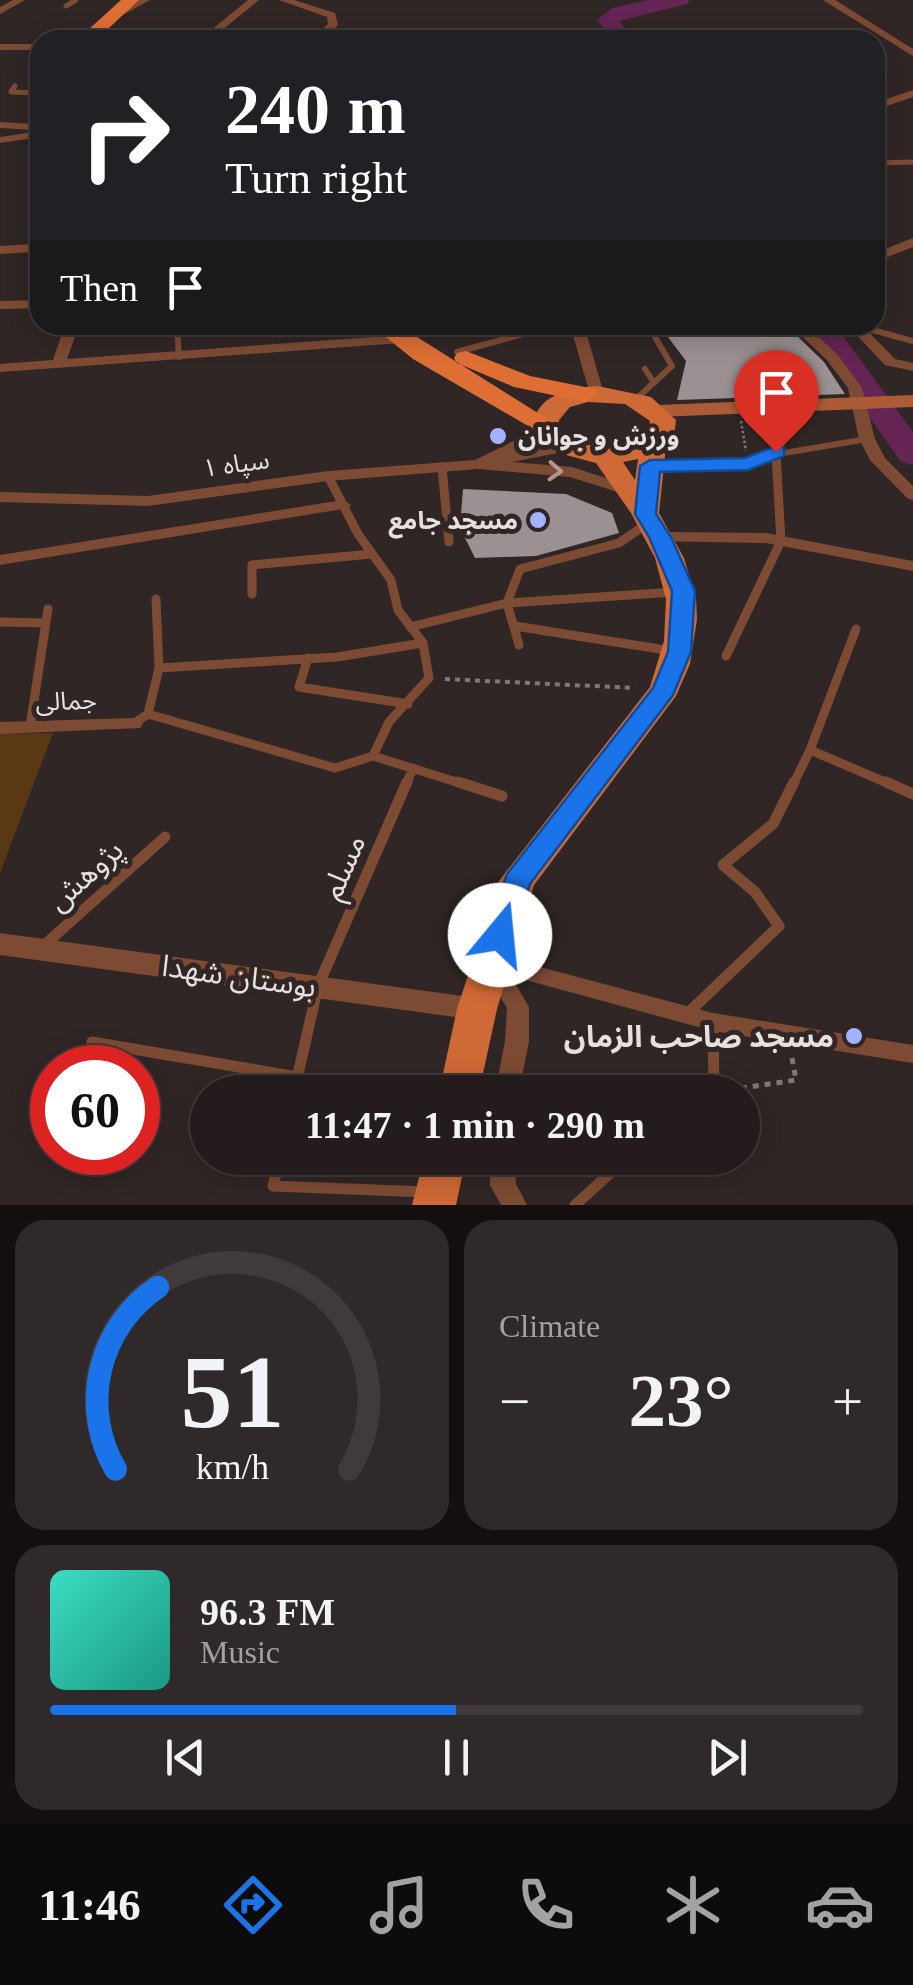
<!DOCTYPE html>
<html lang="en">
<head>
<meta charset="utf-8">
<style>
  :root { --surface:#241c1c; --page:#302929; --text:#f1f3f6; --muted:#a3a1a3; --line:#413a3b; --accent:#1a73e8 }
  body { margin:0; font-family:"Times New Roman","Noto Sans Arabic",serif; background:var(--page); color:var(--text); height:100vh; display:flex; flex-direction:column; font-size:38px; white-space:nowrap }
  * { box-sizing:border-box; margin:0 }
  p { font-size:32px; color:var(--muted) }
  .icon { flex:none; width:55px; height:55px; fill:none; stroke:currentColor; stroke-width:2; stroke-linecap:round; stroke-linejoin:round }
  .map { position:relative; height:1205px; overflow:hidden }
  .details { display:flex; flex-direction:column; gap:15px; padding:15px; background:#140f0f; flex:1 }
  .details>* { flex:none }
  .top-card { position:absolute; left:30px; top:30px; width:855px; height:305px; border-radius:30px; box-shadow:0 5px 25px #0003,0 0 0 2px var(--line); background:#202124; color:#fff; overflow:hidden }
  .speed { position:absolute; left:30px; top:1045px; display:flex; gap:20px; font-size:50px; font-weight:700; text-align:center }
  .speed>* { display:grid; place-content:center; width:130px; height:130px; border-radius:50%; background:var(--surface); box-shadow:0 5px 25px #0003,0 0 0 2px var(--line); line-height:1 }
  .speed .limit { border:15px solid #d22; background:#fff; color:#111 }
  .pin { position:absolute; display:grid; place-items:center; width:85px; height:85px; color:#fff; margin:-102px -42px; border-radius:50% 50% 50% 0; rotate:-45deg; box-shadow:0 0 10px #0007 }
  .pin .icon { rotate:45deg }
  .me { position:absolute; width:110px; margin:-55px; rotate:17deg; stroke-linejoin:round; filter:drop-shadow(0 0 8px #0008) }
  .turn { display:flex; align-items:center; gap:35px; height:210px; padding:0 30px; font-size:45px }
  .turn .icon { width:130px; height:130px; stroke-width:2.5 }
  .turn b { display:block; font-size:70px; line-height:85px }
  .then { display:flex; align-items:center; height:95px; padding:0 30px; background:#0003; gap:20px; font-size:38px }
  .big { font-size:75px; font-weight:700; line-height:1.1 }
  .details .tile { flex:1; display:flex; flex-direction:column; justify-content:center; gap:15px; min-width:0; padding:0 35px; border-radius:30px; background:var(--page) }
  .details .dial { align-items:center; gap:0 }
  .dial svg { height:260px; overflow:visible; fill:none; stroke:var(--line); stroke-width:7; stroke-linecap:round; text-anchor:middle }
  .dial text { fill:var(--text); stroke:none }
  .song { display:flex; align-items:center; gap:30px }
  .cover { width:120px; height:120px; border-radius:15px; background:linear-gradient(135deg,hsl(170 70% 55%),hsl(170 70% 35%)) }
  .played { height:10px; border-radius:5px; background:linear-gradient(90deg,var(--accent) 50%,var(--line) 50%) }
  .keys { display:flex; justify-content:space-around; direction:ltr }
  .heat { display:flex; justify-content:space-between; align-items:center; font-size:55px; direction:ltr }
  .details .tiles { flex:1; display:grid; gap:15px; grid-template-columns:1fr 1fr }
  .tile:last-child { grid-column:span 2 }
  .trip { position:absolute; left:190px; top:1075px; width:570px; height:100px; border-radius:50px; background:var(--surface); box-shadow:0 5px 25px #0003,0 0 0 2px var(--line); font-weight:700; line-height:100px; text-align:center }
  .dock { display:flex; height:160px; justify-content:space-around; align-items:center; background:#0e0b0b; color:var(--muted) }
  .dock .icon { width:70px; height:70px }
  .dock .current { color:var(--accent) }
  .dock b { font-size:45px; color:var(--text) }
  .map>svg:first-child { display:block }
  .green { fill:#593913 }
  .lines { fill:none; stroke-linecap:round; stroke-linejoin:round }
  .river { fill:#652554; fill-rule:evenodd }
  .building { fill:#9b9092 }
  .path-far2 { stroke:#807877; stroke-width:2.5; stroke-dasharray:2.5 2.5; stroke-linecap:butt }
  .path-far1 { stroke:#807877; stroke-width:4; stroke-dasharray:5 5; stroke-linecap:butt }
  .path { stroke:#807877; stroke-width:5; stroke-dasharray:6 6; stroke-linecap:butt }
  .service-far3 { stroke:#7d4b34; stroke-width:5 }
  .service-far2 { stroke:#7d4b34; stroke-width:6 }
  .service-far1 { stroke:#7d4b34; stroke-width:9 }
  .service { stroke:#7d4b34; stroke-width:11 }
  .minor { fill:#7d4b34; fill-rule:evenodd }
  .tertiary { fill:#7d4b34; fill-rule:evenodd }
  .secondary { fill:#ab5c37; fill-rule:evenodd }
  .primary { fill:#cf6936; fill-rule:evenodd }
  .trunk { fill:#df6e35; fill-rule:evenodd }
  .oneway { stroke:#b2968a }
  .route { fill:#1a73e8; stroke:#114b97; stroke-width:2.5 }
  .poi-dot { fill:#a2b2fd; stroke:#302625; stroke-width:4 }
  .labels { text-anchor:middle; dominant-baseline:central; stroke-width:10; stroke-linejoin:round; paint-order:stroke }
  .poi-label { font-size:25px; font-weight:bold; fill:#e6e0df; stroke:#302625; text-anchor:start }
  .street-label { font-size:25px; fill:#e6e0df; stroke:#302625 }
  .near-street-label { font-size:30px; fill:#e6e0df; stroke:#302625 }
  .near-poi-label { font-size:30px; font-weight:bold; fill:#e6e0df; stroke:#302625; text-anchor:end }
</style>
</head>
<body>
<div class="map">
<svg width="913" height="1205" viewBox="0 0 913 1205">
  <rect width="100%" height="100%" fill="#302625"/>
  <path class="green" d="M53 733 0 873V734Z"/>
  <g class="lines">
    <path class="river" d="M649 0H690L687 4 619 21 636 40H613L597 20 612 8Z
      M805 325H835L913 432V465L901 462Z"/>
  </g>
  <path class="building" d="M659 325H786L824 362 845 394 677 400 686 361Z
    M463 489 566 494 612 513 619 533 536 556 475 558 460 528Z"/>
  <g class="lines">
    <path class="path-far2" d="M741 421 746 451"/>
    <path class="path-far1" d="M445 679 635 688"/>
    <path class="path" d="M729 1090 796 1080 791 1053"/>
    <path class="service-far3" d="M66 6 76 0
      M15 86 11 92 40 93
      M875 163 913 162"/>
    <path class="service-far2" d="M177 325 179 357
      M858 326 913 341
      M631 333 651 330
      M457 352 556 325
      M645 369 654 383
      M636 399 672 366 648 325
      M776 452V456
      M766 456 867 439"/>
    <path class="service-far1" d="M654 466 748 464 771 454
      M442 467 449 542
      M252 594V565L372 554
      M0 622 46 623
      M515 626 672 651
      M410 627 507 603 675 592
      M519 645 507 603 520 569 619 543 648 523
      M726 656 781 541 776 454
      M308 658 299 687 408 704
      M159 668 337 657 423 643
      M148 714 335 768 373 756 389 722 429 678 423 643 398 610 391 580 358 534 328 476
      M133 724 148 714 159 668 156 599
      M30 727 48 609
      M810 750 892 785
      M373 756 466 785
      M406 785 413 768
      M793 785 810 750 856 629"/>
    <path class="service" d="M458 782 502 796
      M886 782 913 794
      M41 948 165 837
      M688 1013 779 926 755 892 723 865 773 824 794 782
      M713 1022 714 1092
      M92 1042 298 1077
      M294 1092 318 986 407 782
      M280 1158 273 1186 426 1192
      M575 1205 627 1158"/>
    <path class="minor" d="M13 0H25L0 14V7Z
      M138 0H150L112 21 104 19Z
      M248 0H259L210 40H199Z
      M279 0H294L335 13 338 25 321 40H310L328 24 327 17Z
      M823 0H835L913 49V56Z
      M96 28 192 37 197 40H160L93 33V29Z
      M0 44H40V50H0Z
      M913 90V97L875 110V103Z
      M0 122 34 124 40 127 34 130 0 128Z
      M40 131V137L0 143V137Z
      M40 218V256L34 252 0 254V246L32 244 30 237 34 222Z
      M913 238V247L875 262V253Z
      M40 300V308L0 309V301Z
      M65 325H79L67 359 401 335 408 339 401 343 0 372V364L53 360Z
      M570 325H584L604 394 602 397 597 398 590 394Z
      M790 325H805L837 354 862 388 875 439 885 458 913 486V500L907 498 870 460 859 439 848 388 827 360Z
      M847 325H862L895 359 913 363V371L885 365Z
      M546 425 554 430 551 433 521 451 568 442 576 447 573 450 512 462 572 467 636 488 638 491 636 494H624L570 477 478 469 328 481 148 506 0 502V492L148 496 328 471 475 460Z
      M343 500 351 505 349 508 0 565V555Z
      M660 532 766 533 913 561V571L766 543 654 541 652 537 654 533Z
      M133 718 140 720 143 724 140 728 0 734V722Z
      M491 954 713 1013 913 1045V1063L713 1031 511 976 529 1007V1041L519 1092H495L505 1041 507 1008 480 962 483 956Z
      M491 1158H515L516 1184 527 1205H501L490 1185Z"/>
    <path class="tertiary" d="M0 933 477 998 487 1001 492 1009 487 1017 477 1020 0 955Z"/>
    <path class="secondary" d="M913 395V407L657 417 646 411 657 405Z"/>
    <path class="primary" d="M597 386 651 397 676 420 674 437 666 446 659 513 684 558 696 599 697 619 690 664 676 696 534 885 497 1009 479 1092H439L457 1009 499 881 650 687 664 641 666 599 655 558 631 513 596 463 562 454 533 430C533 395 569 388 597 386ZM588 402 625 404 650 421 648 434C620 454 585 451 559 428V420L570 407ZM638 459 635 480 623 462Z
      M424 1158H466L456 1205H412Z"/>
    <path class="trunk" d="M121 0H139L96 40H77Z
      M371 325H398L557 425 553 430H535L413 359Z
      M466 351 530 376 595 389 599 394 586 402 514 387 457 363 454 358 457 353Z"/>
  </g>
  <defs><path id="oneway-chevron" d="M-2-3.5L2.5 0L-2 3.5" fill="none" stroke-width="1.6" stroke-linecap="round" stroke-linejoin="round" transform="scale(2.5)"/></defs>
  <use class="oneway" href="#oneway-chevron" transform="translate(555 471) rotate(3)"/>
  <path class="route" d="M776 446 784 447V456L748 470 660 472 656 514 671 537 695 591 691 652 673 695 530 884 510 943 500 946 490 943 485 935 507 874 653 688 668 652 672 591 649 537 635 514 640 466 650 460 745 458Z"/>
  <g class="poi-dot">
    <circle cx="498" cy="436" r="10"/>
    <circle cx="538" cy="520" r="10"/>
    <circle cx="854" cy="1036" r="10"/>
  </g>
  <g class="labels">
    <g class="poi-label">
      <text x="518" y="436">ورزش و جوانان</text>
      <text x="518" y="520" text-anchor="end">مسجد جامع</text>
    </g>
    <g class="street-label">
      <text transform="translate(236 464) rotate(-8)">سپاه ۱</text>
      <text transform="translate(66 701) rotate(-2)">جمالی</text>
    </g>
    <g class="near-street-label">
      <text transform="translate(343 867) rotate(-66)">مسلم</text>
      <text transform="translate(85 875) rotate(-42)">پژوهش</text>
      <text transform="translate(239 976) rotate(8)">بوستان شهدا</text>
    </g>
    <g class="near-poi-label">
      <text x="834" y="1036">مسجد صاحب الزمان</text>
    </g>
  </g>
</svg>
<div class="speed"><div class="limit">60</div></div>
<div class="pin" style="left:776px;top:452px;background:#d93025"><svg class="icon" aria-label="arrive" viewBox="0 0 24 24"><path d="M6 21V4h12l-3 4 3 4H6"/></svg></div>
<svg class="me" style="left:500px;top:935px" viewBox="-20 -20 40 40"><circle r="19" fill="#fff"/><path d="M0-13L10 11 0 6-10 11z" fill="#1a73e8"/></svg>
<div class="trip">11:47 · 1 min · 290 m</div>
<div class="top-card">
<div class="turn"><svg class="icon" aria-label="right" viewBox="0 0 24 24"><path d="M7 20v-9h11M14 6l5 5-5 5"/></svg><div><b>240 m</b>Turn right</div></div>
<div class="then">Then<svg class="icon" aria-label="arrive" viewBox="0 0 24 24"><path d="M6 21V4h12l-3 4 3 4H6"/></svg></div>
</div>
</div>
<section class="details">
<div class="tiles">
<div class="tile dial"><svg viewBox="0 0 100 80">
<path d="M14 69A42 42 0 1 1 86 69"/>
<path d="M14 69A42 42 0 0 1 27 13" stroke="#1a73e8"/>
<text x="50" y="56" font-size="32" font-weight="700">51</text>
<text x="50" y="72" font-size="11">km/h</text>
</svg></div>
<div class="tile"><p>Climate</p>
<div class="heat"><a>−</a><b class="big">23°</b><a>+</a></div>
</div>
<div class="tile">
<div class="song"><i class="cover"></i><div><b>96.3 FM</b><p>Music</p></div></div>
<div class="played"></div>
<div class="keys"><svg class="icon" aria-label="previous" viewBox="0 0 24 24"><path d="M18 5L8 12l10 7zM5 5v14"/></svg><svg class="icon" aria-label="pause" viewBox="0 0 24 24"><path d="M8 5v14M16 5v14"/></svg><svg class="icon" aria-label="next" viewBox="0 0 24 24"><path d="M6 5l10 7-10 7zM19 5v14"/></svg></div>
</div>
</div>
</section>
<nav class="dock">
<b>11:46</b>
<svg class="icon current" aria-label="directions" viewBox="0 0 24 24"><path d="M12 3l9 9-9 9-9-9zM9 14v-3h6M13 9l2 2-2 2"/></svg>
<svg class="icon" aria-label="music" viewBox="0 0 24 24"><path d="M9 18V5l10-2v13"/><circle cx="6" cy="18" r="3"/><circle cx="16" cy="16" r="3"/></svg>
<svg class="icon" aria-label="phone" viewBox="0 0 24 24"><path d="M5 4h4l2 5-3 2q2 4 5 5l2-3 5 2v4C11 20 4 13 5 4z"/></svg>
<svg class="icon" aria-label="climate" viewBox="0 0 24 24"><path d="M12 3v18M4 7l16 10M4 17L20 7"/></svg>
<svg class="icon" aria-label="car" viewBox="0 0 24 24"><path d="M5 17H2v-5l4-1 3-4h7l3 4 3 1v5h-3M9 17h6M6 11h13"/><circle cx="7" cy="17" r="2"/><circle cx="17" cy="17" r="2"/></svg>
</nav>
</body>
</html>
